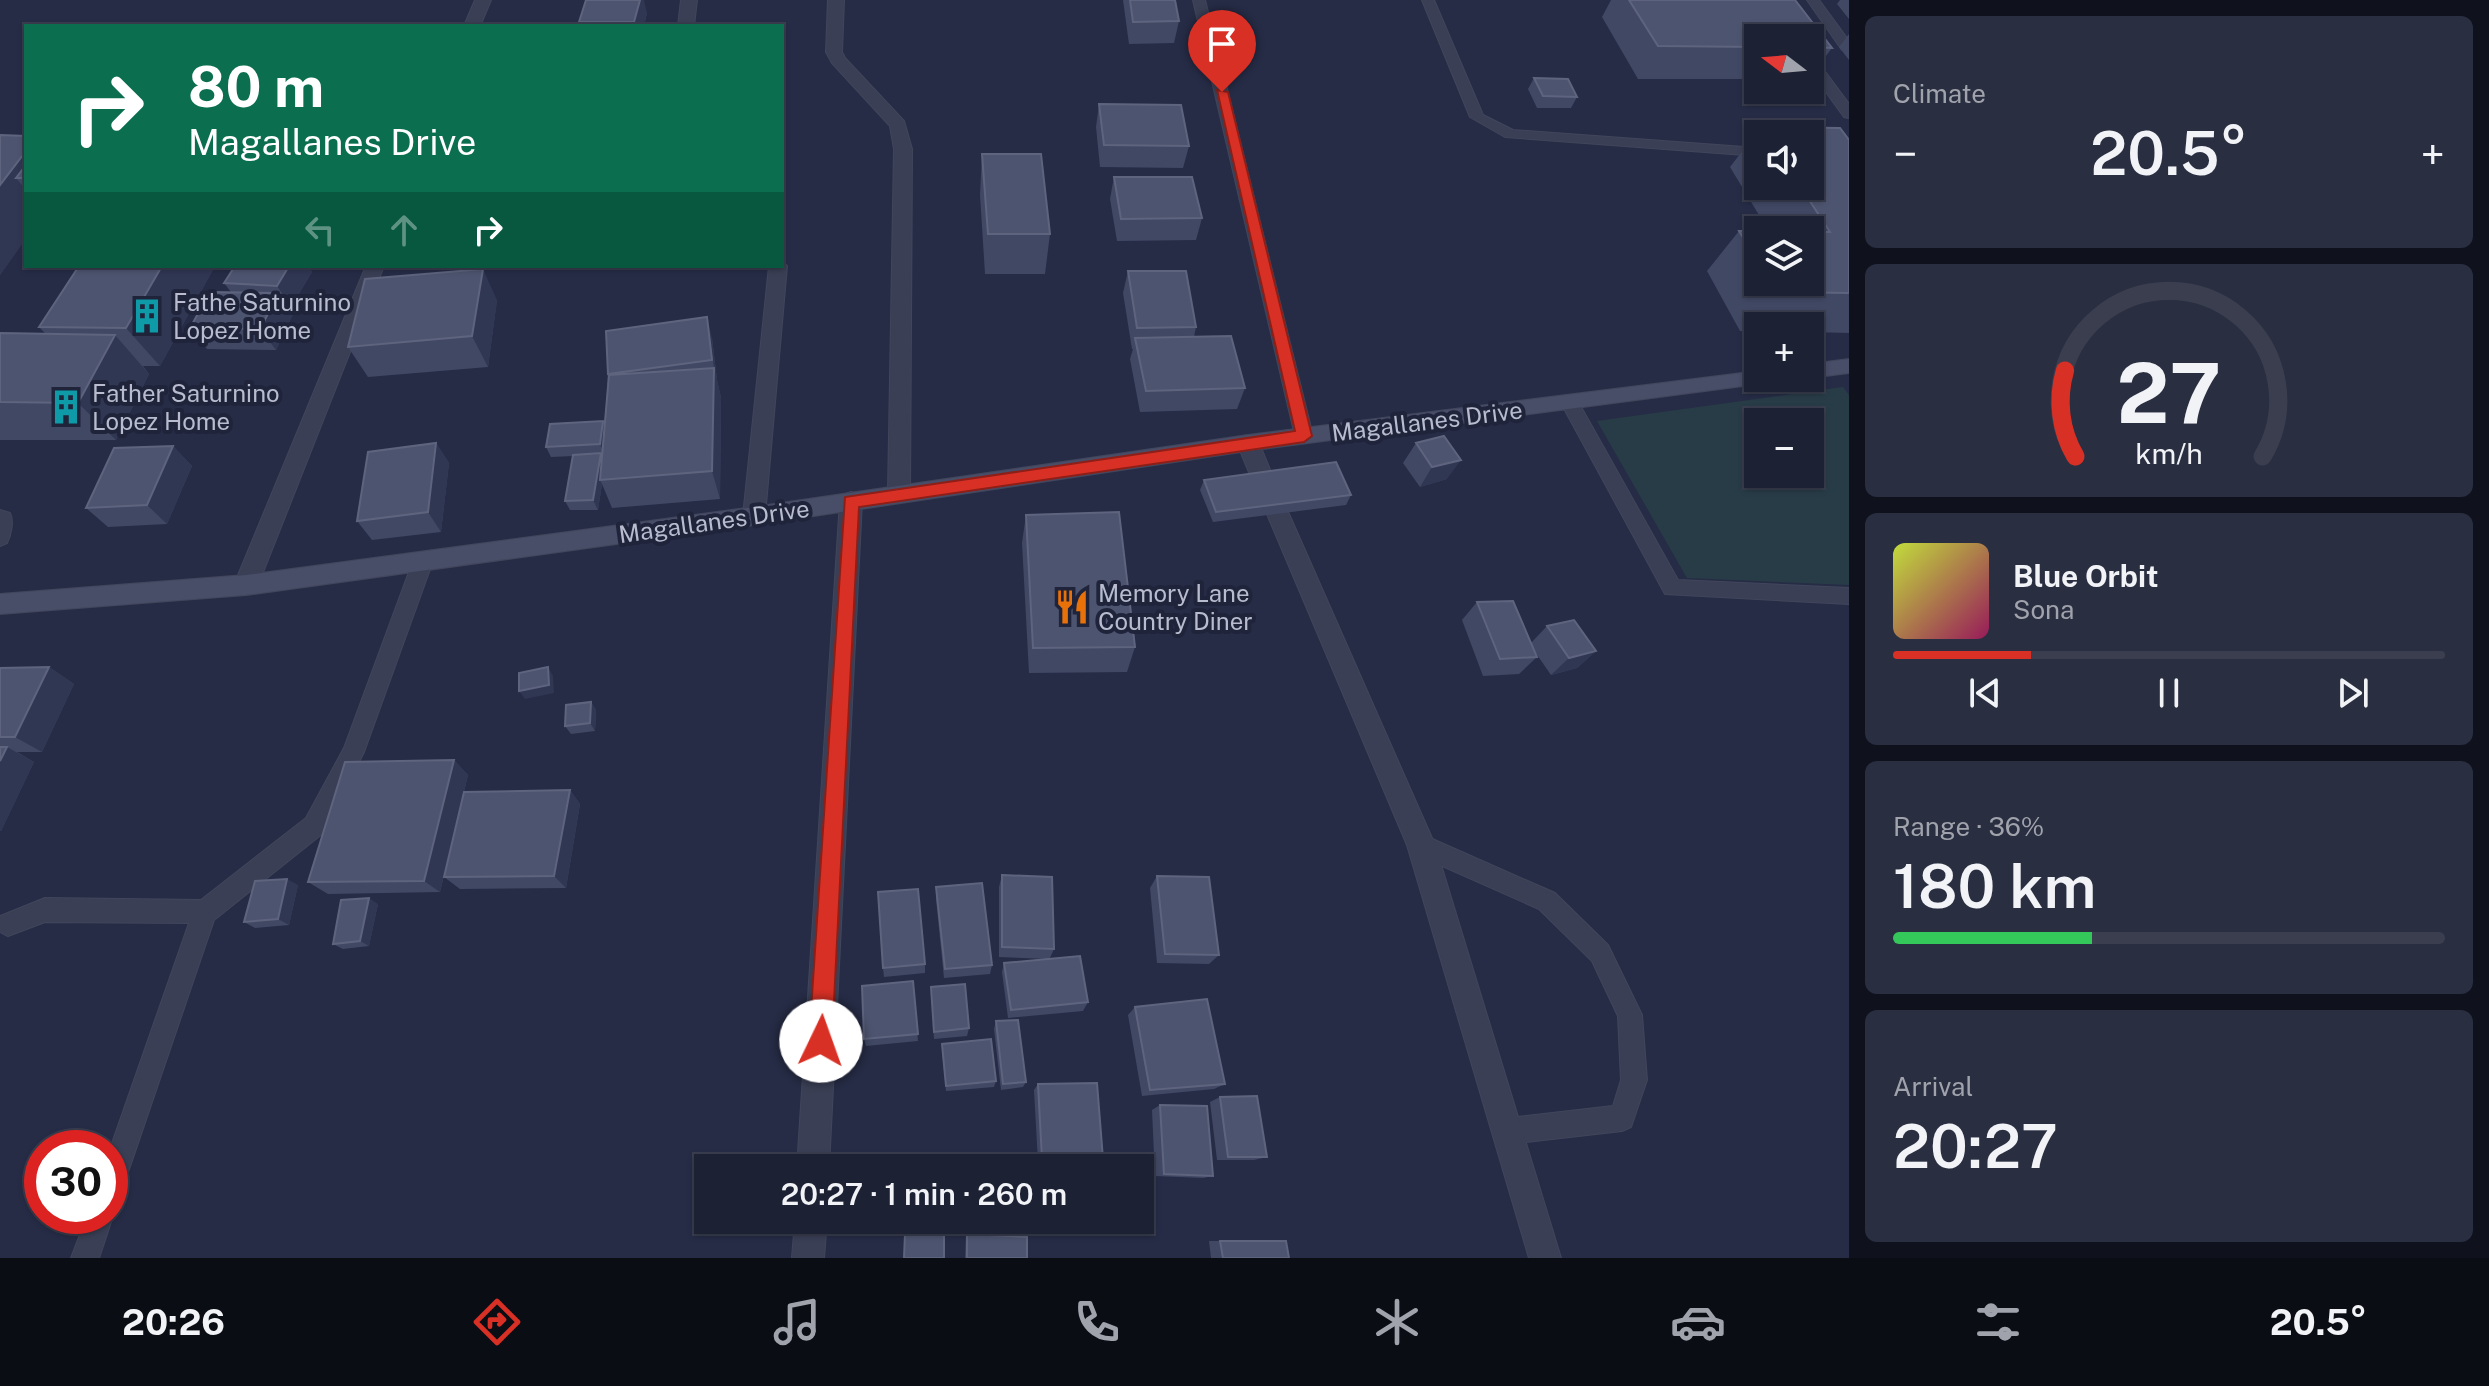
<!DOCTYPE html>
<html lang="en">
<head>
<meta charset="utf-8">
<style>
  :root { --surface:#1c2134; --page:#292e40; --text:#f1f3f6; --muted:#a0a3ac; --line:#3a3e4f; --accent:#d93025 }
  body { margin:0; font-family:"Public Sans",sans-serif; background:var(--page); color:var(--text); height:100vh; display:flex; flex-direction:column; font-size:30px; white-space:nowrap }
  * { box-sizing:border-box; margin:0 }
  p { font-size:26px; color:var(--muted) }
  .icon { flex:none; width:44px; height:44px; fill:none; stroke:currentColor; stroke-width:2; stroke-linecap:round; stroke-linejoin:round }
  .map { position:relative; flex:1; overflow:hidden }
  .drawer { display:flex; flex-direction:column; gap:16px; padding:16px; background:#0f121d; width:640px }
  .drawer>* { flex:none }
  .top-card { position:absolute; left:24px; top:24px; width:760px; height:244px; border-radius:0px; box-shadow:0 2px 6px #0004,0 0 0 2px var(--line); background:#0b6e4f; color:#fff; overflow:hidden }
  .needle { width:52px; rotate:286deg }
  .controls { position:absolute; left:1744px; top:24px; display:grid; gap:16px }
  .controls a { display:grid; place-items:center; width:80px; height:80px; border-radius:0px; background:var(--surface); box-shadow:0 2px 6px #0004,0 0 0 2px var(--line); font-size:40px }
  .speed { position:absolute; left:24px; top:1130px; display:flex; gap:16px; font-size:40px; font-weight:700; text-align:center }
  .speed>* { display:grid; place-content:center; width:104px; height:104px; border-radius:50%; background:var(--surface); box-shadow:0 2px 6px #0004,0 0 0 2px var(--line); line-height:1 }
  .speed .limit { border:12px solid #d22; background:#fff; color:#111 }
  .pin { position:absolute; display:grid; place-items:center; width:68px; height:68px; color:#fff; margin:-82px -34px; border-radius:50% 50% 50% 0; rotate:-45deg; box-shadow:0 0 8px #0007 }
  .pin .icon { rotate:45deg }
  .me { position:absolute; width:88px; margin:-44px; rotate:3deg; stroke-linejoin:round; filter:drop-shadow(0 0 6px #0008) }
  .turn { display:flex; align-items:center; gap:28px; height:168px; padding:0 32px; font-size:36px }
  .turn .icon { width:104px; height:104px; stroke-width:2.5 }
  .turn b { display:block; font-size:56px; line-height:68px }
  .lanes { display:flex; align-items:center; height:76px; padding:0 32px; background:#0003; justify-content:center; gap:40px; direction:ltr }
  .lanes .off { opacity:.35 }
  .big { font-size:60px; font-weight:600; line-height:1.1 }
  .drawer .tile { flex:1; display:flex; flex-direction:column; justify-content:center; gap:12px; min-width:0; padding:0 28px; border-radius:12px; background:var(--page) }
  .drawer .dial { align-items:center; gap:0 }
  .dial svg { height:208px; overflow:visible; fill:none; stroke:var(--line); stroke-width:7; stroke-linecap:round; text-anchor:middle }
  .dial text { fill:var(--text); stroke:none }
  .song { display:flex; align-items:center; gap:24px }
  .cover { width:96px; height:96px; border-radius:12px; background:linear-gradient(135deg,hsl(70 70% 55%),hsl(330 70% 35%)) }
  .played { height:8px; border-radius:4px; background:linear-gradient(90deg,var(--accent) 25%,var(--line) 25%) }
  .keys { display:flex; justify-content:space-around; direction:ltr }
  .heat { display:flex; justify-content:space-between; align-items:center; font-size:44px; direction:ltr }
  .charge { height:12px; border-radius:6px; background:linear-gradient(90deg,#34c759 36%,var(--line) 0) }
  .trip { position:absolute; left:694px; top:1154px; width:460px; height:80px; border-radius:0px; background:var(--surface); box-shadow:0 2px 6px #0004,0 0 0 2px var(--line); font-weight:600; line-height:80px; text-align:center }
  .dock { display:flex; height:128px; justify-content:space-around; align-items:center; background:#0b0d15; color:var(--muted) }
  .dock .icon { width:56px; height:56px }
  .dock .current { color:var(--accent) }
  .dock b { font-size:36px; color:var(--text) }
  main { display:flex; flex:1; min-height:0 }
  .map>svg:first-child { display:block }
  .green { fill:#283c47; fill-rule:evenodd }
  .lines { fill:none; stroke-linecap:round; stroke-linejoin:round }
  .lane-casing { stroke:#41465b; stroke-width:2 }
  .street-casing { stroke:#41465b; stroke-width:2 }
  .secondary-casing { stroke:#41465b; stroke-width:2 }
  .lane { fill:#3a3f55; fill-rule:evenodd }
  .street { fill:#3a3f55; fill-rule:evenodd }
  .secondary { fill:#484d68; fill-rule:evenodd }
  .wall { fill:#404864; fill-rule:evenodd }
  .shaded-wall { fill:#303753 }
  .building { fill:#4d546f; stroke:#5e647e; stroke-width:2 }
  .route { fill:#d93025; stroke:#8d1f18; stroke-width:2 }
  .labels { text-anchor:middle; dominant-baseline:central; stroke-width:8; stroke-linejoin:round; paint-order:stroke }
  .poi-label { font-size:24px; fill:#b8bcce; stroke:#1f243b; text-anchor:start }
  .street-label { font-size:24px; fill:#b8bcce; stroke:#1f243b }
</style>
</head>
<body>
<main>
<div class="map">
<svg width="1849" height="1258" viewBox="0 0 1849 1258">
  <rect width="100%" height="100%" fill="#262c46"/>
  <path class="green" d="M1843 387 1849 395V585L1687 578 1597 421ZM1758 422H1810V474H1758Z"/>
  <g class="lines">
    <g class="lane-casing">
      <path id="lane" d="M1193 0H1205L1313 436 1304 443 1295 436Z
        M1422 0H1434L1483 115 1513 130 1758 148V156L1505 137 1470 117Z
        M1807 0H1819L1849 41V50H1842Z
        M1810 57 1815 58 1849 104V118L1844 117 1810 70Z
        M1570 397 1576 398 1678 580 1849 588V604L1665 594 1561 403Z
        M0 510 10 513C14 521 11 535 7 543L0 546Z
        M423 553 430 555 433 561 364 752 322 834 214 920 123 1187 119 1196 110 1200V1149L189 923 45 922 8 936 0 932V916L45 898 201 900 306 818 344 748 413 561 416 555Z
        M1421 834 1555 893 1608 945 1642 1015 1647 1080 1631 1127 1622 1131 1509 1144 1500 1140 1496 1131 1500 1122 1509 1118 1613 1106 1621 1080 1618 1016 1592 961 1539 909 1413 853 1410 845 1413 837Z
        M110 1208 113 1216 99 1258H71L87 1216H110Z"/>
    </g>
    <g class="street-casing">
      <path id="street" d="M475 0H491L480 26H464Z
        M681 0H697L694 26H678Z
        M828 0H844L842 52 845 58 904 121 912 149 910 494 907 500 899 503 891 500 888 494 894 149 890 126 832 63 826 52Z
        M782 261 787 266 765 516 762 522 754 525 746 522 743 516 769 266H782Z
        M366 266H384L258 585 254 592 246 595 238 592 234 585Z
        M1248 435 1256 437 1259 443 1275 482 1272 488 1264 491 1256 488 1253 482 1237 443 1240 437Z
        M851 492 859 495 862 501 829 1168H797L840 501 843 495Z
        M1278 505 1286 508 1289 514 1435 845 1561 1258H1529L1407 845 1267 514 1270 508Z
        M795 1220H827L824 1258H792Z"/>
    </g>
    <g class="secondary-casing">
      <path id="secondary" d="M1849 359V373L1810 378H1809L1810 364Z
        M1758 371V378H1769L1766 383 1248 451 754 525 246 595 0 614V594L246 575 754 507 1248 435Z"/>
    </g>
    <use href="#lane" class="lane"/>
    <use href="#street" class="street"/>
    <use href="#secondary" class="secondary"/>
  </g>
  <path class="wall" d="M1123 0H1175L1179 21 1174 43 1129 44Z
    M1611 0H1795L1832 48 1810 77V38H1758V79H1638L1602 17Z
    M1840 0H1849V19L1837 4Z
    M647 13 644 26H580L579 22Z
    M1849 34V60L1839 47Z
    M1534 78 1577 97 1571 108H1537L1528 89Z
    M1099 104 1189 146 1183 168 1100 167 1096 127Z
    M1761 127 1849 140V333L1810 332V326H1758V331H1740L1707 271 1739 231H1758V282H1810V230H1768L1730 167ZM1758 134H1810V186H1758Z
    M0 135 26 136V238L0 275Z
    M982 154 1050 234 1045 274H985L980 195Z
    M1114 177 1202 218 1196 240 1117 241 1110 199Z
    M79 266H215L160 366H143L149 374 116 440H0V333L46 334 39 327Z
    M235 266H308L312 272 291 307H289L293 314 276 350 207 349 190 328 231 292 224 283Z
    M1128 271 1196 327 1194 337 1245 388 1237 409 1140 412 1130 359 1133 349H1132L1123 293Z
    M497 300 488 367 368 377 348 347Z
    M712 338 717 380 721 398 720 499 612 508 602 484 598 510H570L565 501 573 456 551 457 546 447 603 421 605 425 608 374Z
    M436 443 449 463 441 532 372 540 357 521Z
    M1416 443 1447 479 1420 487 1403 463Z
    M173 446 192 466 167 524 108 527 86 508Z
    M1204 480 1351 495 1346 505 1213 522 1200 490Z
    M1026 515 1135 647 1127 672 1029 673 1022 543Z
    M1477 602 1531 643 1547 626 1596 651 1577 668 1551 675 1533 649 1537 657 1519 674 1483 676 1462 620Z
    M49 667 74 684 42 752H17L34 762 1 831H0V668Z
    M591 702 596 710 595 731 571 734 565 726Z
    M454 760 468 775 464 792 570 790 580 804 566 888 460 889 444 877 461 807 440 892 328 894 308 882Z
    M1002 875 1054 949 1050 958 1088 1002 1083 1011 1008 1018 1002 972 1004 963 1048 959 999 957V887Z
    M1157 876 1219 955 1209 964 1157 963 1150 888Z
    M298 885 289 925 255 928 244 922Z
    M936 887 992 965 990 974 944 978 936 899Z
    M378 904 369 946 343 949 333 944Z
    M925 964V973L884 977 883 968Z
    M913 981 918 1041 866 1046 864 1039Z
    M931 987 969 1028 967 1036 934 1039Z
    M1135 1007 1225 1084 1214 1089 1142 1096 1128 1015Z
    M996 1021 1026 1082 1023 1087 1001 1090 994 1029Z
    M942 1044 996 1081 994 1087 946 1091 942 1051Z
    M1038 1084 1103 1159 1096 1162H1038L1034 1090Z
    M1220 1097 1267 1157 1254 1160H1217L1210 1102Z
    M1160 1105 1213 1176 1203 1178 1155 1176 1152 1110Z
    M966 1234 1027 1237V1258H965Z
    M1209 1241H1286L1289 1258H1211Z"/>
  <path class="shaded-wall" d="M640 0H644L647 13 644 26H634V22Z
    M26 151V178H16L26 190V238L0 275V185Z
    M162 266H215L160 366 126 328Z
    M289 266H308L312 272 291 307 277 286Z
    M483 269 497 300 488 367 472 336Z
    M279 293 293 314 276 350 260 329Z
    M707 317 712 338 717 380 721 398 720 499 712 471 714 368Z
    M115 335 149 374 116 440 78 403Z
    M603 421 607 432 604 454 600 444Z
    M436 443 449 463 441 532 428 512Z
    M173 446 192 466 167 524 147 505Z
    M601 453 605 463 600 480 602 484 598 510 593 500Z
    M1461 460 1447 479 1420 487 1432 467Z
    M1596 651 1577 668 1551 675 1569 658Z
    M49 667 74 684 42 752 15 737Z
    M548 667 553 676 554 693 525 699 519 691Z
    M591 702 596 710 595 731 590 723Z
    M7 747 34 762 1 831H0V761Z
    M454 760 468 775 440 892 424 881Z
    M570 790 580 804 566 888 554 876Z
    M287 879 298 885 289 925 278 919Z
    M369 898 378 904 369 946 360 941Z"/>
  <path class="building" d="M586 0H640L634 22H579Z
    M1130 0H1175L1179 21 1133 22Z
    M1629 0H1795L1832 48 1810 47V38H1758V47L1658 46Z
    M1534 78 1568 79 1577 97 1543 96Z
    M1099 104 1181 105 1189 146 1104 145Z
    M1761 127 1840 128 1849 140V293L1775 292 1770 282H1810V232H1830L1800 186H1810V134H1766Z
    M0 135 26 136V151L0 185Z
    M982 154H1041L1050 234H988Z
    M26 165V178H16Z
    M1114 177H1192L1202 218 1121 219Z
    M1739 231H1758V262Z
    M79 266H162L126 328 39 327Z
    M235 266H289L277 286 224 283Z
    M483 269 472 336 348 347 365 279Z
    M1128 271H1186L1196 327 1137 328Z
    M210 292 279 293 260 329 190 328Z
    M707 317 712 360 608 374 606 331Z
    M0 333 115 335 78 403 0 402Z
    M1231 336 1245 388 1146 391 1135 338Z
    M714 368 712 471 600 480 609 375Z
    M603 421 600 444 546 447 550 424Z
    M1444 436 1461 460 1432 467 1416 443Z
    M436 443 428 512 357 521 368 452Z
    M173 446 147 505 86 508 114 448Z
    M601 453 593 500 565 501 573 455Z
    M1336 462 1351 495 1216 512 1204 480Z
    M1119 512 1135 647 1033 648 1026 515Z
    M1513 601 1537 657 1500 659 1477 602Z
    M1574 620 1596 651 1569 658 1547 626Z
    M49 667 15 737H0V668Z
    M548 667 549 685 519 691V673Z
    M591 702 590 723 565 726 566 705Z
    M0 747H7L0 761Z
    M454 760 424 881 308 882 345 762Z
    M570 790 554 876 444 877 464 792Z
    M1002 875 1052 877 1054 949 1002 947Z
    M1157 876 1209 877 1219 955 1165 954Z
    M287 879 278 919 244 922 255 881Z
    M982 883 992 965 945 969 936 887Z
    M918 889 925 964 883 968 878 892Z
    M369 898 360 941 333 944 341 900Z
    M1080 956 1088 1002 1011 1010 1004 963Z
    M913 981 918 1034 864 1039 862 986Z
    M965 984 969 1028 934 1032 931 987Z
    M1207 999 1225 1084 1150 1090 1135 1007Z
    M1018 1020 1026 1082 1003 1084 996 1021Z
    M991 1039 996 1081 946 1086 942 1044Z
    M1097 1083 1103 1159H1042L1038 1084Z
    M1257 1096 1267 1157H1228L1220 1097Z
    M1160 1105 1207 1106 1213 1176 1164 1174Z
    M905 1234H944V1258H904Z
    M967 1234 1027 1237V1258H967Z
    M1220 1241H1286L1289 1258H1223Z"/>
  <path class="route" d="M1217 90 1228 92 1312 436 1304 442 859 507 832 1041 829 1049 821 1052 813 1049 809 1041 845 497 1295 431Z"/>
  <defs>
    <g id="building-bare" transform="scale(2.76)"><path d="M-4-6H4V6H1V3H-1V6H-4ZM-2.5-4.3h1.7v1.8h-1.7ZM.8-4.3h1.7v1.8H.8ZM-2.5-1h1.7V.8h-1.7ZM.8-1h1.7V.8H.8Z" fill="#0f9aa8" stroke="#1f243b" stroke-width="2.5" paint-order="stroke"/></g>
    <g id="restaurant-bare" transform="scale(2.76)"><path d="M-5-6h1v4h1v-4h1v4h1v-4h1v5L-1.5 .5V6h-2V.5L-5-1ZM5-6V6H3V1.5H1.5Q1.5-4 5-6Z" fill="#e8710a" stroke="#1f243b" stroke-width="2.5" paint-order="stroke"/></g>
  </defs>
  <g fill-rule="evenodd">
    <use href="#building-bare" x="147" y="316"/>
    <use href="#building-bare" x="66" y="407"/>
    <use href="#restaurant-bare" x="1072" y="607"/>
  </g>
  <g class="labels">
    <g class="poi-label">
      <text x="173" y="302">Fathe Saturnino<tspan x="173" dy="28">Lopez Home</tspan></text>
      <text x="92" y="393">Father Saturnino<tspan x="92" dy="28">Lopez Home</tspan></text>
      <text x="1098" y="593">Memory Lane<tspan x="1098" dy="28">Country Diner</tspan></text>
    </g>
    <g class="street-label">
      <text transform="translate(1427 421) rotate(-7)">Magallanes Drive</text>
      <text transform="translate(714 521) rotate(-8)">Magallanes Drive</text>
    </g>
  </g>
</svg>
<div class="controls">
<a><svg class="needle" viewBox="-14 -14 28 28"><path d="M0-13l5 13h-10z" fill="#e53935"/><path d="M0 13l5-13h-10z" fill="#a0a3ac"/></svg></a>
<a><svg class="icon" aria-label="sound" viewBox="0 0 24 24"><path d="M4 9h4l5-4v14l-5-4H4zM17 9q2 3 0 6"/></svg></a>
<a><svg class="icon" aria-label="layers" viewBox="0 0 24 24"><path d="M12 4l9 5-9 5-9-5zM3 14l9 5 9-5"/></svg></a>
<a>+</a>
<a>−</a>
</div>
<div class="speed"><div class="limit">30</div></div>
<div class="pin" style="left:1222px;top:92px;background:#d93025"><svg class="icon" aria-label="arrive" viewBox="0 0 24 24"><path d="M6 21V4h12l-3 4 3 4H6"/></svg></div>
<svg class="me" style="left:821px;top:1041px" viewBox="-20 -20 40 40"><circle r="19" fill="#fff"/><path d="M0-13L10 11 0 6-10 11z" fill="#d93025"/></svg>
<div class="trip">20:27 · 1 min · 260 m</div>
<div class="top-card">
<div class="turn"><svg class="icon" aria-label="right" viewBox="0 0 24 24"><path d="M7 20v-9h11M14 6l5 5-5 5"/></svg><div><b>80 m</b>Magallanes Drive</div></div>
<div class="lanes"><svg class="icon off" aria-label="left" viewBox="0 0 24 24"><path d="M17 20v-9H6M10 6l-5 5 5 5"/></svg><svg class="icon off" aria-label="ahead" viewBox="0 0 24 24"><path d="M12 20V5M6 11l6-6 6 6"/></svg><svg class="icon" aria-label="right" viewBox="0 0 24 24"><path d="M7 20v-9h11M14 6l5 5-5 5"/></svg></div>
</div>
</div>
<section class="drawer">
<div class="tile"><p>Climate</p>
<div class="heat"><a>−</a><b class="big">20.5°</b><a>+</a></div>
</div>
<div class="tile dial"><svg viewBox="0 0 100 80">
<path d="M14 69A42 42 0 1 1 86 69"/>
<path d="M14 69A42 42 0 0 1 10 36" stroke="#d93025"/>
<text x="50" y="56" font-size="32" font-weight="700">27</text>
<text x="50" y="72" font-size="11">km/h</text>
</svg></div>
<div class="tile">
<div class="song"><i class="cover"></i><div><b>Blue Orbit</b><p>Sona</p></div></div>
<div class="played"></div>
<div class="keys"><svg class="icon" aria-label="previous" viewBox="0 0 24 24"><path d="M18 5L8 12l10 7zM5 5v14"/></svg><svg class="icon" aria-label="pause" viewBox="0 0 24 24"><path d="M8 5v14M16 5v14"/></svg><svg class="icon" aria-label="next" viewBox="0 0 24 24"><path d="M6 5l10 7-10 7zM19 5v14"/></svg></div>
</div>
<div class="tile"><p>Range · 36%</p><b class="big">180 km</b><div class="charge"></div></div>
<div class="tile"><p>Arrival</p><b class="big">20:27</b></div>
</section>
</main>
<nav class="dock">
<b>20:26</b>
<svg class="icon current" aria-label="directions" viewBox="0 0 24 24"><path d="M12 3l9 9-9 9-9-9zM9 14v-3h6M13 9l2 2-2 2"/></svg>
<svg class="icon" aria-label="music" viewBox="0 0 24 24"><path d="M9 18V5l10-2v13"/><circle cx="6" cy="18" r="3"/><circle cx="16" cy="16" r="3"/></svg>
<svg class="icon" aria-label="phone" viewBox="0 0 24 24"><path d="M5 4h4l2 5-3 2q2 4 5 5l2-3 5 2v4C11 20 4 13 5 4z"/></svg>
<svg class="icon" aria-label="climate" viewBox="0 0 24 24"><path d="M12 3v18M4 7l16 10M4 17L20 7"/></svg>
<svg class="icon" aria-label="car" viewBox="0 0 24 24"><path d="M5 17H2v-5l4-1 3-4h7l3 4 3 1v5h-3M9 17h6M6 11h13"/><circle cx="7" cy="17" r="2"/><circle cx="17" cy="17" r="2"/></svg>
<svg class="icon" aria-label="filters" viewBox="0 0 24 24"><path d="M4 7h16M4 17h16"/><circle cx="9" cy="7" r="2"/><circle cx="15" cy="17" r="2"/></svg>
<b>20.5°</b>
</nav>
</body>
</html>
